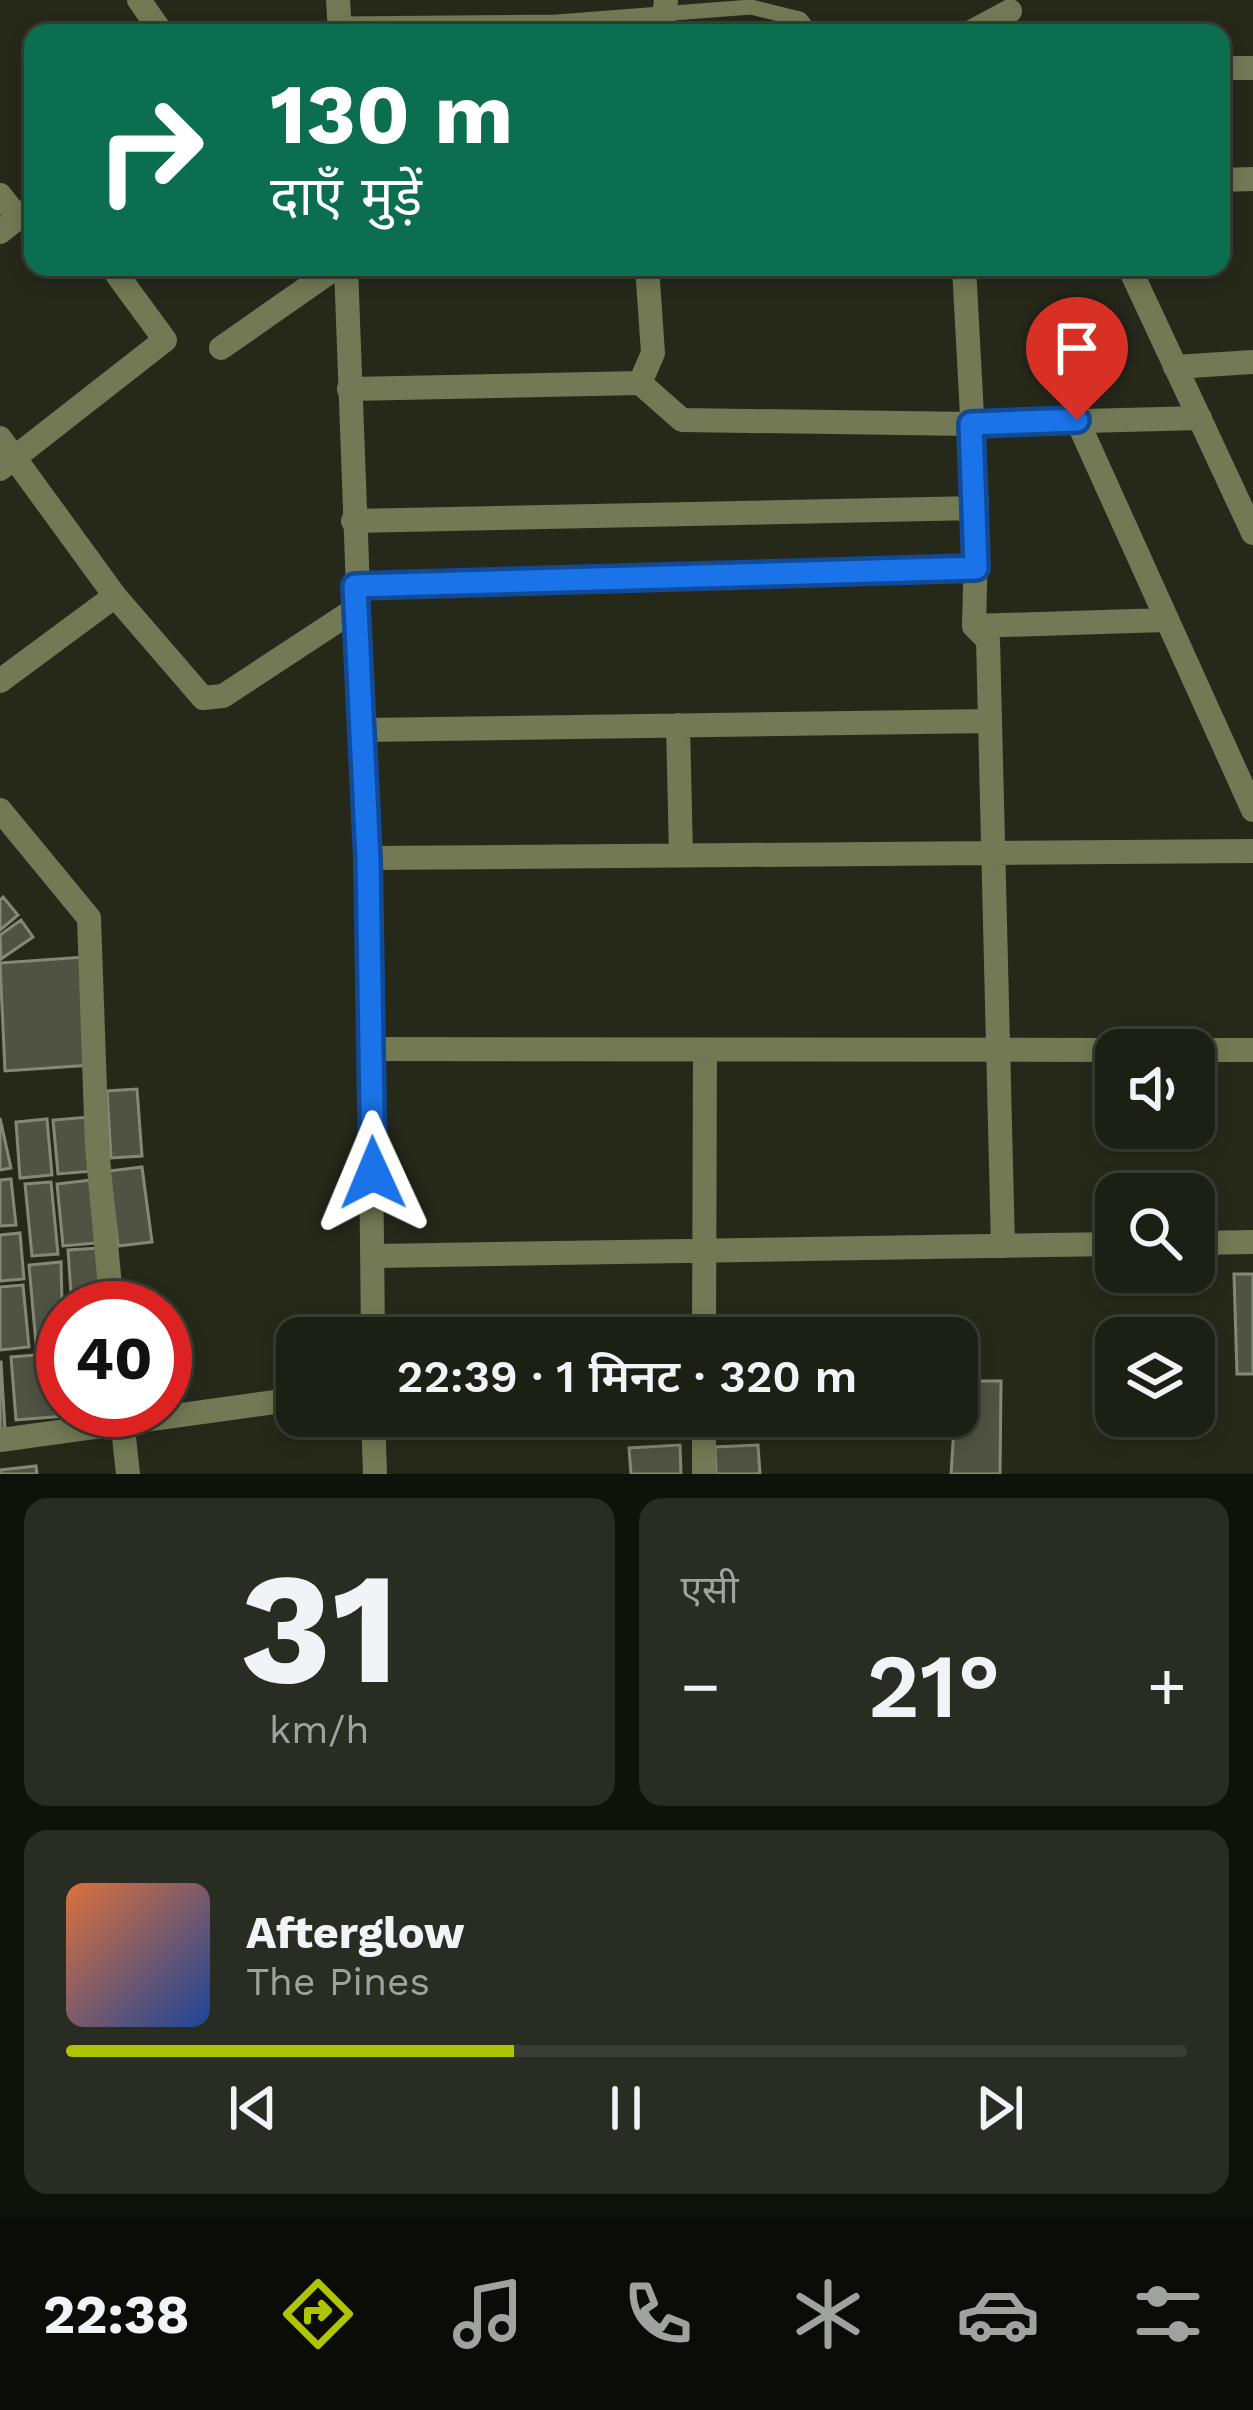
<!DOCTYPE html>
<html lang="hi">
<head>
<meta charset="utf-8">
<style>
  :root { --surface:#1c1f14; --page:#292c22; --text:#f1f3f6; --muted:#a0a2a0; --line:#3a3d34; --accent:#b0c502 }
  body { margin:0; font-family:"Work Sans","Noto Sans Devanagari",sans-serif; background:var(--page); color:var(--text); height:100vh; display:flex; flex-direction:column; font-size:45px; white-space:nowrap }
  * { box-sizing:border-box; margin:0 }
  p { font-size:39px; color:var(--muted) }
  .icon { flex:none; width:66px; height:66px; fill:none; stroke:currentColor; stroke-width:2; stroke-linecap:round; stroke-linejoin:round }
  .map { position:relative; height:1474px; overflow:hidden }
  .drawer { display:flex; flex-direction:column; gap:24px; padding:24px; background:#0f110b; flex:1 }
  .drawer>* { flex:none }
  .top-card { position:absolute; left:24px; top:24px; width:1206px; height:252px; border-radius:24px; box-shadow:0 6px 18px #0003,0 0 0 3px var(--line); background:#0b6e4f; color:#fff; overflow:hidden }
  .tools { position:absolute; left:1095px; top:1029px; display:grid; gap:24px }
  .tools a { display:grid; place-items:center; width:120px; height:120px; border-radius:24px; background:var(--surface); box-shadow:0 6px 18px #0003,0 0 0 3px var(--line); font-size:60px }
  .speed { position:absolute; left:36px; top:1281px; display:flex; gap:24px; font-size:60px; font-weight:700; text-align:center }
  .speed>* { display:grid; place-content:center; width:156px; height:156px; border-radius:50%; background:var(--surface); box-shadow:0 6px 18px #0003,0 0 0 3px var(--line); line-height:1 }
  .speed .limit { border:18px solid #d22; background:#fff; color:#111 }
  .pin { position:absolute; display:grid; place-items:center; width:102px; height:102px; color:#fff; margin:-123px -51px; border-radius:50% 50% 50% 0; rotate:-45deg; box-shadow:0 0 12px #0007 }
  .pin .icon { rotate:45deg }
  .me { position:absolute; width:132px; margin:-66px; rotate:359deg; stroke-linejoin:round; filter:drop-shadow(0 0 9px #0008) }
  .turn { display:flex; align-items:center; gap:42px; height:252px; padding:0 48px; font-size:54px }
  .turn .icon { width:156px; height:156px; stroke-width:2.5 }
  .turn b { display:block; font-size:84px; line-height:102px }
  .big { font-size:90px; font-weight:600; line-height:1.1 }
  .drawer .card { flex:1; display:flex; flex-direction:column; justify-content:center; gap:18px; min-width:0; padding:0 42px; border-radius:24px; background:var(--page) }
  .drawer .dial { align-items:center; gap:0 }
  .dial b { font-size:156px; line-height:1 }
  .song { display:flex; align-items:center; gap:36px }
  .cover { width:144px; height:144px; border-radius:18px; background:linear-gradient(135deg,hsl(20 70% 55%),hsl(220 70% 35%)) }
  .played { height:12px; border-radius:6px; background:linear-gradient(90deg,var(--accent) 40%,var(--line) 40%) }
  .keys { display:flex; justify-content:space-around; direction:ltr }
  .heat { display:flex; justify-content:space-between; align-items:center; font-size:66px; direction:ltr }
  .drawer .tiles { flex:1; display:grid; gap:24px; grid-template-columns:1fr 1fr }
  .card:last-child { grid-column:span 2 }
  .trip { position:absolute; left:276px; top:1317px; width:702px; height:120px; border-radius:24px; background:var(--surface); box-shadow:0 6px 18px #0003,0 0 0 3px var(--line); font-weight:600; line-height:120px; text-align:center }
  .dock { display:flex; height:192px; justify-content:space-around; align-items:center; background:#0b0c08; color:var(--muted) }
  .dock .icon { width:84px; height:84px }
  .dock .on { color:var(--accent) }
  .dock b { font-size:54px; color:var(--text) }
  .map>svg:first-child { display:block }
  .building { fill:#505343; stroke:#848876; stroke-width:3 }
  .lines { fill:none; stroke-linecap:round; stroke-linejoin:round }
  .service { stroke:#727954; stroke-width:15 }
  .minor { stroke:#727954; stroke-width:24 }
  .tertiary { stroke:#727954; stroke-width:24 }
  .route-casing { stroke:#114b97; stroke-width:30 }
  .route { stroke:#1a73e8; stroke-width:21 }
</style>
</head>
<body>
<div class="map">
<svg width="1253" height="1474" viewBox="0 0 1253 1474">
  <rect width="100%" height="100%" fill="#26291a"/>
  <path class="building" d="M3 897 18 915 0 930V900Z
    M21 920 33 937 1 959 0 935Z
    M84 957 92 1065 5 1071 0 963Z
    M137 1089 142 1156 111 1158 107 1091Z
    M89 1117 94 1171 58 1174 53 1120Z
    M0 1118 11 1168 0 1170Z
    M47 1119 52 1175 20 1178 16 1122Z
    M142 1167 152 1242 118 1246 109 1171Z
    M11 1179 16 1225 0 1226V1180Z
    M91 1180 97 1243 63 1246 57 1184Z
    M51 1182 58 1254 32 1256 25 1184Z
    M20 1233 24 1279 0 1281V1235Z
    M99 1248 104 1308H72L68 1250Z
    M61 1262 63 1342 36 1344 29 1265Z
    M1234 1274H1253V1374H1237Z
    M23 1285 29 1347 0 1350V1287Z
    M61 1353 65 1416 16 1420 11 1357Z
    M1 1362 5 1429H0V1362Z
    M957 1381H1001L1000 1474H951Z
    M72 1410H107V1414L72 1415Z
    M680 1445 681 1474H631L629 1448Z
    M758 1445 760 1474H716L715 1447Z
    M36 1466 37 1474H0V1470Z"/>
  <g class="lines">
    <path class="service" d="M339 24 557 22 751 7 800 19 811 33"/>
    <path class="minor" d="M139 0 162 33
      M662 33 666 0
      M969 33 1010 11
      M1221 68H1253
      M1221 180 1253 179
      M0 195 18 218
      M0 232 33 206
      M964 267 977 508 974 626 988 640 1003 1246
      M1129 267 1253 533
      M221 348 337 267
      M1175 367 1253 362
      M640 383 653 353 647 267
      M349 389 640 383 682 420 971 424 1200 418
      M1077 420 1253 810
      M0 438 115 596 203 698 223 696 357 608
      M0 469 165 340 118 276
      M353 521 977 508
      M355 586 976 568
      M974 626 1165 620
      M0 681 115 596
      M678 725 681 855
      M364 730 990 721
      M0 810 89 918 97 1147 112 1308
      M368 858 1253 851
      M371 1049 1116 1050
      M1194 1050H1253
      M1194 1243 1253 1242
      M374 1256 1116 1244
      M704 1338 705 1050
      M121 1410 128 1474
      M0 1440 297 1399
      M704 1474V1416"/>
    <path class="tertiary" d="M338 0 340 33
      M346 267 368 858 373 1338
      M373 1416 375 1474"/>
  </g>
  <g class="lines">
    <g class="route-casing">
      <path id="route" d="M373 1173 368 859 355 586 976 568 971 424 1077 420"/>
    </g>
    <use href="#route" class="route"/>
  </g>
</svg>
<div class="tools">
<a><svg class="icon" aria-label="sound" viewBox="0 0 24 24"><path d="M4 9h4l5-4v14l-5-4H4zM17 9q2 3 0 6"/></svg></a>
<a><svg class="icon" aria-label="search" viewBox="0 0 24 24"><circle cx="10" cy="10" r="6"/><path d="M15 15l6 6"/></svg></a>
<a><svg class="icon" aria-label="layers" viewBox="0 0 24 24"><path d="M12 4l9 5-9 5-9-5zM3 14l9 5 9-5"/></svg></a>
</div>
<div class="speed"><div class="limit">40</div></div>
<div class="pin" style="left:1077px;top:420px;background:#d93025"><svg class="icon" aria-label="arrive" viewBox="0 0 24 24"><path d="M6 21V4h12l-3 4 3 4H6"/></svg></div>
<svg class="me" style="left:373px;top:1173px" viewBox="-20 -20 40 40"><path d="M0-17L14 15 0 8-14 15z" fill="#1a73e8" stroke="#fff" stroke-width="4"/></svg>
<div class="trip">22:39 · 1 मिनट · 320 m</div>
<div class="top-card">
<div class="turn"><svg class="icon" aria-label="right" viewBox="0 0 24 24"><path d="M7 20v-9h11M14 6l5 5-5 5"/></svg><div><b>130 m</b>दाएँ मुड़ें</div></div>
</div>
</div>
<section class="drawer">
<div class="tiles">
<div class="card dial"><b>31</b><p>km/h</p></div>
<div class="card"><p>एसी</p>
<div class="heat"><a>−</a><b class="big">21°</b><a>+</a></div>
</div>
<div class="card">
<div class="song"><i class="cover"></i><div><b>Afterglow</b><p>The Pines</p></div></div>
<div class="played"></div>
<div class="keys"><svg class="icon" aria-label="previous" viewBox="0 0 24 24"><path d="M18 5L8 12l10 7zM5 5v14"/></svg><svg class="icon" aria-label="pause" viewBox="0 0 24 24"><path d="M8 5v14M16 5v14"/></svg><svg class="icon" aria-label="next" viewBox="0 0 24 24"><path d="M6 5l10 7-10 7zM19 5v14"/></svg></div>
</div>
</div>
</section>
<nav class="dock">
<b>22:38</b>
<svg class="icon on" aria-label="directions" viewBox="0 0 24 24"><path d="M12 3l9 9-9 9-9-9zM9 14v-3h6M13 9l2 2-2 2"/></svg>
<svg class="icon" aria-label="music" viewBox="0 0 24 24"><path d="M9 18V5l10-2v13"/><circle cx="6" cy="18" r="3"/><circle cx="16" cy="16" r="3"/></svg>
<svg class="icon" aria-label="phone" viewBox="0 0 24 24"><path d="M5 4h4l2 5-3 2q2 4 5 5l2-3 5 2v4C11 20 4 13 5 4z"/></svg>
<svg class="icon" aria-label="climate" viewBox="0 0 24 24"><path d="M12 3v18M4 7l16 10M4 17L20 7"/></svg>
<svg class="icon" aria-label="car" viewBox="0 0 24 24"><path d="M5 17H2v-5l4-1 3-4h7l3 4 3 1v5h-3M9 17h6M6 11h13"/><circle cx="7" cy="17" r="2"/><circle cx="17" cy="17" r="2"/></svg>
<svg class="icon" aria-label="filters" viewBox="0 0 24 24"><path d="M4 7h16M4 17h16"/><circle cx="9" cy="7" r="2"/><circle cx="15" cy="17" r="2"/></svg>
</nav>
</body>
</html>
